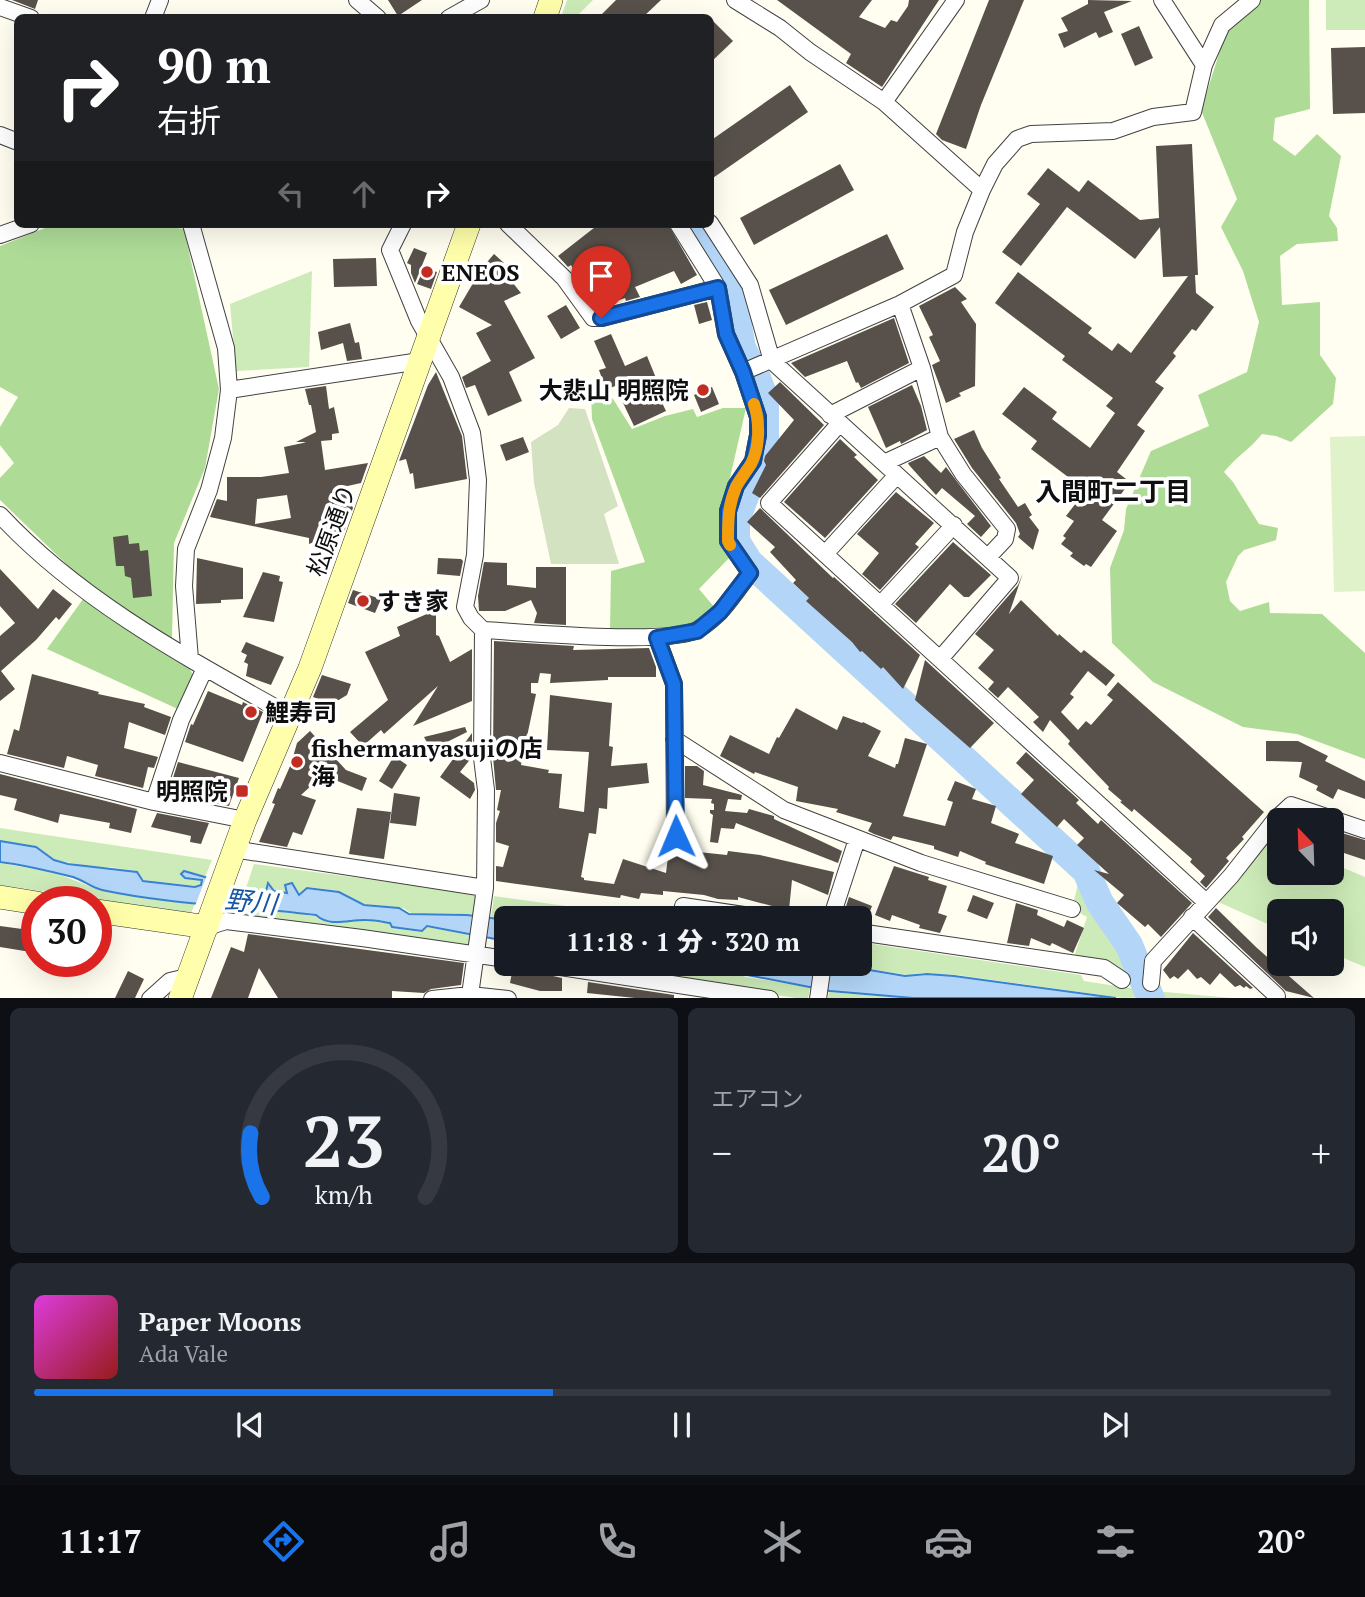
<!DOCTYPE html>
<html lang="ja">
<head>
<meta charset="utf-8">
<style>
  :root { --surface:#171b24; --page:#242831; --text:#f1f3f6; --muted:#9ea1a6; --line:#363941; --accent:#1a73e8 }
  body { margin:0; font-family:"PT Serif","Noto Sans JP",serif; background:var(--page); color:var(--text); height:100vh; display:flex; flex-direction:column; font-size:26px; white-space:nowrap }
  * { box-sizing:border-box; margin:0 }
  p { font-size:23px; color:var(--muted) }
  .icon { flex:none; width:38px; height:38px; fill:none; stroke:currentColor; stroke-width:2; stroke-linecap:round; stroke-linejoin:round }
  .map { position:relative; height:998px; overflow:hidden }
  .panel { display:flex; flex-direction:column; gap:10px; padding:10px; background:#0d0f14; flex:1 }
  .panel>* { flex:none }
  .hud { position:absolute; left:14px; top:14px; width:700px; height:214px; border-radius:10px; box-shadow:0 7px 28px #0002; background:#202124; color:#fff; overflow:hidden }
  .needle { width:46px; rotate:337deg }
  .fabs { position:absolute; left:1267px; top:808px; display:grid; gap:14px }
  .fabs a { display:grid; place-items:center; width:77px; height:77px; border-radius:10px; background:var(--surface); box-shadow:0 7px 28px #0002; font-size:35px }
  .speed { position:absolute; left:21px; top:886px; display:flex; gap:14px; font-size:35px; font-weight:700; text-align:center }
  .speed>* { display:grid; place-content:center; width:91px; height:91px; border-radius:50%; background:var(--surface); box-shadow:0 7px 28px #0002; line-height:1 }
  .speed .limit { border:10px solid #d22; background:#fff; color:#111 }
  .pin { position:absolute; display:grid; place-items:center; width:60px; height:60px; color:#fff; margin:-72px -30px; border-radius:50% 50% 50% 0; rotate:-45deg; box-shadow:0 0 7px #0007 }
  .pin .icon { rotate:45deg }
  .me { position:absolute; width:77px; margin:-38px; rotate:359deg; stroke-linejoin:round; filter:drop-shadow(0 0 5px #0008) }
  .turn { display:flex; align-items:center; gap:24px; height:147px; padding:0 28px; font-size:32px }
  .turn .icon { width:91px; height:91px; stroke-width:2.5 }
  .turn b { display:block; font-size:49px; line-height:60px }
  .lanes { display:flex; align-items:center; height:66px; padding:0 28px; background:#0003; justify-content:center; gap:35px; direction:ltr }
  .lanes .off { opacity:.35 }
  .big { font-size:52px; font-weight:800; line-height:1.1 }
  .panel .tile { flex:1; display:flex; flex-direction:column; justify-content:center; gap:10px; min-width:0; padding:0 24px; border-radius:10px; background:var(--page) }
  .panel .dial { align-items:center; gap:0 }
  .dial svg { height:182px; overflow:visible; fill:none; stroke:var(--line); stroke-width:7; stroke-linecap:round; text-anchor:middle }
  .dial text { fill:var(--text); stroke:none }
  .song { display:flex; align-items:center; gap:21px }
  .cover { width:84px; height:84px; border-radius:10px; background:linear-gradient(135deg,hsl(300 70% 55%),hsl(0 70% 35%)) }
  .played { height:7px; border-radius:4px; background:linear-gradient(90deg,var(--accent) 40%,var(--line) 40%) }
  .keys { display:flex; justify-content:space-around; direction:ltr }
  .heat { display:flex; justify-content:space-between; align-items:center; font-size:38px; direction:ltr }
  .panel .tiles { flex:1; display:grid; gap:10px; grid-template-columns:1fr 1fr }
  .tile:last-child { grid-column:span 2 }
  .trip { position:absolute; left:494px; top:906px; width:378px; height:70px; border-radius:10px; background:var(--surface); box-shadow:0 7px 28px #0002; font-weight:800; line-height:70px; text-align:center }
  .menu { display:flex; height:112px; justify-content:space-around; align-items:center; background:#090b0e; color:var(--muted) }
  .menu .icon { width:49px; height:49px }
  .menu .selected { color:var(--accent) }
  .menu b { font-size:32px; color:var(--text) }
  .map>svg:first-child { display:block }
  .green { fill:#cdebb8 }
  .forest { fill:#aedc97 }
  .cemetery { fill:#d3e2c0 }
  .pitch { fill:#e0f2ca }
  .water { fill:#b3d6f8; stroke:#3982d0; stroke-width:2 }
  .pier { fill:#fffef0 }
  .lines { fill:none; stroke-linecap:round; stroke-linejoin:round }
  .river { stroke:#b3d6f8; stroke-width:28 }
  .building { fill:#58514b; fill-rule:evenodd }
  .street-casing { stroke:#424242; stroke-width:18 }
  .secondary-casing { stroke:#313131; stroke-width:24 }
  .street { stroke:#fff; stroke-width:16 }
  .secondary { stroke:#ffffab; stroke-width:23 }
  .route-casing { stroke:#114b97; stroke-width:18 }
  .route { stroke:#1a73e8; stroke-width:12 }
  .slow { stroke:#f59e0b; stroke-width:12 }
  .poi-dot { fill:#c22d23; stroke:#fff; stroke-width:2.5 }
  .labels { text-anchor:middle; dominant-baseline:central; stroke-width:7; stroke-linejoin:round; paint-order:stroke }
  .poi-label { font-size:24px; font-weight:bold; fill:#0f0f0f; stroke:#fff; text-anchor:start }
  .street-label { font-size:24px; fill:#0f0f0f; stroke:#fff }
  .neighbourhood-label { font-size:26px; font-weight:bold; fill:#0f0f0f; stroke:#fff }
  .water-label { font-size:26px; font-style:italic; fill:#1455a4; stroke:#fff }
</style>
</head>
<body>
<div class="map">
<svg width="1365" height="999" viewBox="0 0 1365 999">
  <rect width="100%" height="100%" fill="#fffef0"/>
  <path class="green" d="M567 0H593L576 17H561Z
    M1365 0V30H1326V0Z
    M312 271 309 367 236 371 230 304Z
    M0 828 212 860 205 877 184 870 181 874 185 878 202 880 201 884 195 886 144 880 137 871 109 867 97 868 56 860 37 847 0 841Z
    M1271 837 1279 841V873H1332V863L1365 877V967L1332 953V912H1279V929L1216 901Z
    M0 863 53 872 99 890 195 904 191 913 0 885Z
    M254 864 481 894 479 916 467 914 411 913 403 908 364 904 339 891 308 887 299 894 292 882 284 885 287 892 275 891 268 883 267 891 246 888Z
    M1081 871 1097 905 1122 945 1133 976 1103 962 1074 957 1087 917 1072 909Z
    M494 896 660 919 491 918Z
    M239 907 315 916C329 929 350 920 366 920 374 921 382 923 390 924L391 928 422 932 428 927 476 936 474 952 236 918Z
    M859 942 1081 975 1084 981 1142 990 1145 997 1123 998 957 975 922 973 907 975 838 964H859Z
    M569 964 682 966 741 974 745 977 810 987 808 998H796Z
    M1154 991 1232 998H1160Z
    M829 992 906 998H828Z"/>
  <path class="forest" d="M1259 0H1309L1310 109 1275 118 1273 140 1295 156 1317 134 1341 156 1329 216 1337 228 1338 241 1297 244 1280 256 1282 305 1320 302V355L1336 378 1333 404 1291 442 1276 436 1262 434C1250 449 1236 457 1224 472L1233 482 1259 524 1278 528 1276 540 1244 550 1238 556 1226 582 1230 601 1240 611 1269 602 1270 613 1322 614 1365 653V759L1297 734 1243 727 1153 682 1112 643 1110 568 1124 530 1126 509 1151 451 1209 426 1198 395 1247 372 1259 322 1243 271 1221 227 1237 199 1201 110 1228 26Z
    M55 224H146L184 229 219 389 205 468 174 543 172 638 196 680 180 710 47 649 91 588 0 500V478L14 463 0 445V427L18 397 0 387V246Z
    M600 392 613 399 632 429 665 416 693 409 697 417 723 408H746L719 526 729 558 699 589 715 608 696 627 610 632 611 571 645 562 592 419 591 393Z"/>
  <path class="cemetery" d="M569 408 585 409 618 506 604 514 619 564H551L534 483 531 442 558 425Z"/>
  <path class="pitch" d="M1365 436V591L1334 592 1330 437Z"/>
  <path class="water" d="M0 841 36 847 54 860 68 864 137 872 143 881 195 887 201 885 202 880 185 878 181 874 184 871 246 889 266 891 268 883 274 891 287 893 285 885 292 883 299 895 307 888 339 892 364 905 399 908 409 914 467 915 506 920V941L427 926 422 931 392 927 390 923C383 922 375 920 367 920 350 919 330 928 316 915 245 906 172 905 102 890 92 888 83 880 73 877 49 871 25 865 0 862Z
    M645 964H834L905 976 927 974 954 976 1116 998H913L830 991 706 967Z"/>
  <path class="pier" d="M207 875 246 885 238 910 195 906Z"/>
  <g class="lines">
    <path class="river" d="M692 224 718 258 740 303 738 326 742 348 757 378 765 399V438L760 457 736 520V541L749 562 1086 871 1100 903 1129 945 1151 999"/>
  </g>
  <path class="building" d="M12 0H38L35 9Z
    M388 0H422L398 16Z
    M616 0H661L642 18H598Z
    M777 0H872L859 17 885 28 891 20 897 22 908 6 909 0H939L882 87 846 63 851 54Z
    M989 0H1024L981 105 966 149 942 140 936 134Z
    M1088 0 1132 1 1104 12 1113 32 1099 38 1096 32 1064 48 1058 34 1068 31 1061 18 1088 4Z
    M710 18 733 41 710 63Z
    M1139 26 1153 58 1135 66 1121 34Z
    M1365 47V113L1333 114 1331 48Z
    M790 85 808 112 710 180V141Z
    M1192 144 1198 275H1195L1196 293 1214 307 1196 331 1192 329 1173 353 1176 356 1155 382 1164 388 1137 425 1145 431 1117 472 1130 482 1102 520 1117 531 1091 567 1086 564 1084 566 1070 556 1073 553 1061 544 1066 538 1063 536 1074 521 1066 516 1076 503 1071 499 1080 486 1031 449 1037 441 1002 414 1024 387 1057 412 1052 419 1090 448 1115 413 1106 406 1113 398 1062 360 1065 356 995 303 1018 272 1092 328 1088 333 1112 351 1118 343 1131 353 1188 276 1163 277 1160 227 1135 259 1067 207 1021 266 1002 252 1040 204 1027 194 1048 168 1079 192 1088 180 1140 220 1159 218 1156 146Z
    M840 164 854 190 754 245 740 218Z
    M599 224H668L697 275 681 284 674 271 635 287 640 297 626 301 625 298 600 307 593 291 588 293 571 265 568 267 558 256Z
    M887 234 904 269 786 325 769 290Z
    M414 248 427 253 415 283 411 273V265L407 263Z
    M494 254 504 263 500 267 521 293 504 301 535 358 509 372 522 401 488 416 475 385 466 388 462 377 491 361 476 333 492 325 459 307 482 268Z
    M376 258 377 286 334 287 333 259Z
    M424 268 437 272 431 289 417 284Z
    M955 287 967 299 961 302 976 324 975 386 959 393 961 396 946 403 932 365 940 361 929 337 933 335 919 306Z
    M707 302 712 320 699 324 694 305Z
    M566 305 580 328 561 339 547 316Z
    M894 318 909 363 861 388 858 382 856 383 847 361 805 377 791 363Z
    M350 323 355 343 359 342 362 359 347 361 343 343 321 350 318 332Z
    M611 334 625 366 647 356 656 378 651 380 666 411 634 426 615 386 606 390 599 370 606 368 594 341Z
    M436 372 462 436 467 479 415 489 413 473 410 474 406 459 399 461 428 385Z
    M780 382 824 425 760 498 752 493 766 465 764 461 765 456 794 420 768 393Z
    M912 385 921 406 927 430 901 444 900 441 886 448 868 407Z
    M326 386 329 409 334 407 339 433 332 434V440L321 441 325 470 368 463 361 483 343 487 353 508 342 537 328 541 327 537 309 544V538L210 517 217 499 227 501V477H261L289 473 284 447 303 443 306 442H296L316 432 311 405H309L305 389ZM287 495 291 518 255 524 257 499Z
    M712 387 719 404 701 412 694 395Z
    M974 430 982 448 1001 478 999 479 1018 507 1025 503 1032 515 1029 517 1039 530 1033 550 1018 537 1020 534 1016 523 972 468 954 439Z
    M523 437 529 452 506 461 500 445Z
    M840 439 857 455 854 457 878 480 825 538 784 502Z
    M924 456 941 473 946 467 991 526 981 537 967 524 975 516 942 488 936 495 909 465 908 463Z
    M896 492 934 523 915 544 919 547 880 590 862 574 879 553 857 534Z
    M760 508 833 578 834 577 920 655 903 689 883 667 881 669 862 651 860 652 852 642 806 601 809 598 793 583 796 580 770 552 775 547 747 522Z
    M128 535 129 544 139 543 140 551 148 550 152 596 133 598 131 578 125 576 124 566H116L113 537Z
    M953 542 991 575 969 597H964L950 584 916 623 895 604Z
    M197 558 243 568V599L221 600V603L196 604Z
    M438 558 461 559 463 561 460 576 437 574Z
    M484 562 507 563V585L536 588V567H566V625L534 623 537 613 531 600 505 611H479L478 596Z
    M0 569 38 609 53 589 72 604 59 620 56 617 36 640 1 671 15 689 0 701V636L15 623 0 606Z
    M263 572 280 576 279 581 283 582 274 622 243 617Z
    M1023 573 1009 614 1021 600 1058 636 1059 634 1081 653 1084 650 1115 675 1106 686 1088 671 1070 694 1074 697 1061 712 1078 730 1086 721 1091 725 1113 700 1107 695 1118 682 1264 812 1242 837 1244 839 1226 858 1229 861 1206 888 1200 882 1205 876 1190 862 1192 859 1134 809 1132 812 1120 802 1122 801 1108 789 1109 787 1068 744 1070 741 1050 720 1043 732 1033 722 1039 717 1008 687 998 698 988 689 994 682 978 668 994 650 975 634 1018 585Z
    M353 590 381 599 375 613 348 603Z
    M436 610V635L439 636 450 662 472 649V701L413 726 438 686 384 734 381 730 363 746 350 732 388 700 365 652 400 636 397 627Z
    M494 641 574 646 573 650 649 648 656 667V677H608V680L550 683 551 674 540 673 538 683H531V693L536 694 521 765 549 770 548 773 562 774 559 808 584 812 589 752 547 750 550 695 612 703 609 746 613 747 611 766 647 763 649 783 608 788 607 809 599 808 596 834 589 833 581 877 584 878V880L614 884 623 859 666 873 669 849 727 855 728 851 760 855 834 872 828 895 792 880 789 910 772 908V906L738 897V900L718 899 704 895 663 891V895L641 893 639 899 621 895 620 898 496 881V866L503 867 509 846 496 842V823L500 811 497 810 501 790H496L493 757Z
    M246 642 284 657 271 685 246 676 248 664 244 662 247 655 241 652Z
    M925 660 994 723 970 748 915 700Z
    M32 674 99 692 98 694 145 704 144 707 171 717 165 735 129 722 124 748 158 757 154 768 148 767 143 788 95 776 98 765 67 756 64 768 7 754 14 729 19 731Z
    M322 675 351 684 347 695 332 704 313 697Z
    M208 691 242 705 243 702 263 712 243 762 185 742 191 724 193 725Z
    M796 708 837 730 843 716 862 723 863 722 881 731 868 756 895 768 896 764H898L905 738 927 744 903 816 945 826 953 802 947 800 955 781 976 789 972 799 996 806 991 823 1019 834 1015 843 1053 856 1044 884 985 864 986 862 960 851 958 857 934 849V846L893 836 891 840 874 834 868 831 872 823 836 812 838 809 796 801 798 787 755 772 754 774 720 756 730 735 769 754 777 737 779 738Z
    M465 727 467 732 431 750 424 737Z
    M310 731 346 770 367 778 362 791 323 775 301 795 316 800 302 835 293 832 287 847 259 842 275 804 272 803 278 788 280 789 291 764 297 743Z
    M472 733V757L460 772 474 783 475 790 470 799 440 777Z
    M1266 741H1298L1328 756 1325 761 1365 781V799L1338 789 1333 799 1316 790 1318 786 1299 777 1302 762 1266 761Z
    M1026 752 1079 800 1076 803 1098 824 1101 820 1192 903 1161 937 1148 924 1145 927 1117 903 1124 895 1094 870 1109 874 1077 845 1084 838 1064 819 1057 827 1021 794 1034 780 1016 763Z
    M394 756 407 765 392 789 379 781Z
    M178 762 239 778 229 806 168 794Z
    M685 766H697L704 771 703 785 742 795 741 800 728 799 725 811 747 813 749 809 774 816V819L842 851 838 863 736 823 734 829 721 828 718 843 710 842 713 815 710 813V810H714V804L711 803 712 799 685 798Z
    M0 774 137 809 131 833 109 828 110 823 60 814 58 823 14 810 17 799 0 795Z
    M394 793 420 797 416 826 390 823Z
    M357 808 391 812 384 859 349 854Z
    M157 813 209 823 201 844 190 842 191 836 151 827Z
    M1332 830 1365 840V860L1332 849Z
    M894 866 929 877 928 880 947 886 938 913 947 916 940 933 919 928 920 925 892 915 890 921 875 915Z
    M973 895 994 903 987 919 967 911Z
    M849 897 872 906 867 919H842Z
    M1016 903 1038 910 1037 915 1064 927 1067 920 1084 928 1073 953 1052 943 1050 946 1031 938 1029 946 1007 943Z
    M1216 908 1257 948 1314 998 1286 991 1208 917Z
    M0 926 37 931V953L0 947Z
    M1193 933 1253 988 1250 989 1246 986 1244 988 1240 985 1235 987 1220 973 1210 985 1201 977 1197 979 1188 969 1178 979 1174 976 1170 979 1163 970Z
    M248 934 464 963 461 985 431 989 424 993 392 991V998H278L259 968 248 998H211L231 947 244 952Z
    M513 967 562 978V991H540L510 983Z
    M128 971 144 979 135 998H115Z
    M588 982 674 995V998H635L587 993Z"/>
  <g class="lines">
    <g class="street-casing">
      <path id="street" d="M357 0 378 18
        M735 0 780 28 810 52 884 102 982 190 965 232 954 275 900 304 743 372
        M0 7 31 18
        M153 18 160 0
        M449 18 481 0
        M1204 65 1222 25 1252 0
        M884 102 956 0
        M0 135 18 142
        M982 190 995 164 1017 139 1031 134 1113 131 1153 117 1193 112 1204 65 1162 0
        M710 223 750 285 772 361 1010 578 940 659
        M403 224 390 250 419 321 451 377 472 433 478 480 475 555 465 607 471 618 483 630C522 632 673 646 699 629 721 616 735 593 750 573L728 541V511L736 486 753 461 758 435V417L743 372 726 334 718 288 678 224
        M508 224 564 278 593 318H602L718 288
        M0 235 31 224
        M900 304 922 368 940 437 963 474 1007 529 1005 539 989 556
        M229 390 420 361
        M830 415 922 368
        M840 423 769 503 1206 902
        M884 463 940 437
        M0 515C80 601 187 658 289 715
        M825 554 897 475
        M880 605 954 525
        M483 630 482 758 486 790 485 888 470 995 508 999
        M657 638 674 684 675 836
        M190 659 184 586 186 549 209 490 223 438 229 390 226 348 191 224
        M674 739 784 810 921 863 1072 909
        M0 763 154 802 245 820
        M154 802 181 720 205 668
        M233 849 485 888
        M683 906 771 919
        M1192 917 1277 996
        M831 919 857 839
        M207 927 226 921 362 938 506 959
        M859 932 1104 968 1122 980
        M541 964 770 999
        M1151 983 1153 961 1231 876 1275 820 1291 805 1365 830
        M150 999 170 981 187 977
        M432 999 470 995
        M818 999 823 964"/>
    </g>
    <g class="secondary-casing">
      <path id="secondary" d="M545 18 551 0
        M0 897 37 903
        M96 911 207 927
        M180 999 245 820 310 668 469 224"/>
    </g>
    <use href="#street" class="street"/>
    <use href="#secondary" class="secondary"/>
  </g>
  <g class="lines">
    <g class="route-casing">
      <path id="route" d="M601 318 718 288 726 334 743 372 758 417V435L753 461 736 486 728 511V541L750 573 720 612 697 631 657 638 674 684 676 836"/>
    </g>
    <use href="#route" class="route"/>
    <path class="slow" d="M730 545 728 541C728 522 728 505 736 487 740 479 746 472 751 464 760 447 760 422 754 404"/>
  </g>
  <g class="poi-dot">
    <circle cx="427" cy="272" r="7"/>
    <circle cx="703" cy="390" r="7"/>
    <circle cx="363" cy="601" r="7"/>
    <circle cx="251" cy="712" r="7"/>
    <circle cx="297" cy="762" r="7"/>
    <rect x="235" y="784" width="14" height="14" rx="3.5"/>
  </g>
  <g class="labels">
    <g class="poi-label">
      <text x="441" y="272">ENEOS</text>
      <text x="689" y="390" text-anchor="end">大悲山 明照院</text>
      <text x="377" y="601">すき家</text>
      <text x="265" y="712">鯉寿司</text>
      <text x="311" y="748">fishermanyasujiの店<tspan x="311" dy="28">海</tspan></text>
      <text x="228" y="791" text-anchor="end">明照院</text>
    </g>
    <g class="street-label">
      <text transform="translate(331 530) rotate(-70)">松原通り</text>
    </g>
    <g class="neighbourhood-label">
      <text x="1113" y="491">入間町二丁目</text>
    </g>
    <g class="water-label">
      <text transform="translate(251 901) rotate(6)">野川</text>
    </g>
  </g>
</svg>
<div class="fabs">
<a><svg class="needle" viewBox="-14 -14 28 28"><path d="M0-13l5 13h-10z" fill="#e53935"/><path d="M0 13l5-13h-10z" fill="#9ea1a6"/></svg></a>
<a><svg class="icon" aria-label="sound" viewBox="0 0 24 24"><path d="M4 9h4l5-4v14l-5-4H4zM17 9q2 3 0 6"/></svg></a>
</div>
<div class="speed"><div class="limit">30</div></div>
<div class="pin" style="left:601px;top:318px;background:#d93025"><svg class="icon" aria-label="arrive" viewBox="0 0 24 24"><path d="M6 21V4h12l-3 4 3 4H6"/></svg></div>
<svg class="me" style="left:676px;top:836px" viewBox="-20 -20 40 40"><path d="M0-17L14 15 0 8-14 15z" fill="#1a73e8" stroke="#fff" stroke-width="4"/></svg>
<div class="trip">11:18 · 1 分 · 320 m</div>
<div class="hud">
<div class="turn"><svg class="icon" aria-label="right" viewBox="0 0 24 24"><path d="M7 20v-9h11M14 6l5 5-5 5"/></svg><div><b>90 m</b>右折</div></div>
<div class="lanes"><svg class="icon off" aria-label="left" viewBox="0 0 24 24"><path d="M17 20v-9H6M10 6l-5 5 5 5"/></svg><svg class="icon off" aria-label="ahead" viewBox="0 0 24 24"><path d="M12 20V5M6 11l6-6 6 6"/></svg><svg class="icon" aria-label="right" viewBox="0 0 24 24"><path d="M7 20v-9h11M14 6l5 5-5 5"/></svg></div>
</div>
</div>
<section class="panel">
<div class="tiles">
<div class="tile dial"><svg viewBox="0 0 100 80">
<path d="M14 69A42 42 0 1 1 86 69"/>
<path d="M14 69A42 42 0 0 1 9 41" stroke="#1a73e8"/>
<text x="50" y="56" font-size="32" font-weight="700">23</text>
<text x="50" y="72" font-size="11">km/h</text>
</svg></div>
<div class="tile"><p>エアコン</p>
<div class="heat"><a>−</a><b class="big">20°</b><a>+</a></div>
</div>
<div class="tile">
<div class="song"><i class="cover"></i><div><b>Paper Moons</b><p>Ada Vale</p></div></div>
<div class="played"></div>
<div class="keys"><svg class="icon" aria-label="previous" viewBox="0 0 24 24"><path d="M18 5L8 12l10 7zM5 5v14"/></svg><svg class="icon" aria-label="pause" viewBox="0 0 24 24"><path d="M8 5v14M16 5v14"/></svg><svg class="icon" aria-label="next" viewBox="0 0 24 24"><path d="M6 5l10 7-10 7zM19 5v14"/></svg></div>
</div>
</div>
</section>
<nav class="menu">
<b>11:17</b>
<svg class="icon selected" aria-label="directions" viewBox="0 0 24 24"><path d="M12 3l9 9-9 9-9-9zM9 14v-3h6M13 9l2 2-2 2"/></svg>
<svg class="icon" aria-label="music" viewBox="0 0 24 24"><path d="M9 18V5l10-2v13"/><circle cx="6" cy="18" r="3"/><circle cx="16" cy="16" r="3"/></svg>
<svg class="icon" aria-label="phone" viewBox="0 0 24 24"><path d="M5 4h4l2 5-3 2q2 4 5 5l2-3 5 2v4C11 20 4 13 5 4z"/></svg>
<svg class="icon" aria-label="climate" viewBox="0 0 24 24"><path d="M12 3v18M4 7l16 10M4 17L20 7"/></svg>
<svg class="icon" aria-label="car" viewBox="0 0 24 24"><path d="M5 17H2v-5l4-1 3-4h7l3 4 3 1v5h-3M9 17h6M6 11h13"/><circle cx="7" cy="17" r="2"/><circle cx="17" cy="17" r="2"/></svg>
<svg class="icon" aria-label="filters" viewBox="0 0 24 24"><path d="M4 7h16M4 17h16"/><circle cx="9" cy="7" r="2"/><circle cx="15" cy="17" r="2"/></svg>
<b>20°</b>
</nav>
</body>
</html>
